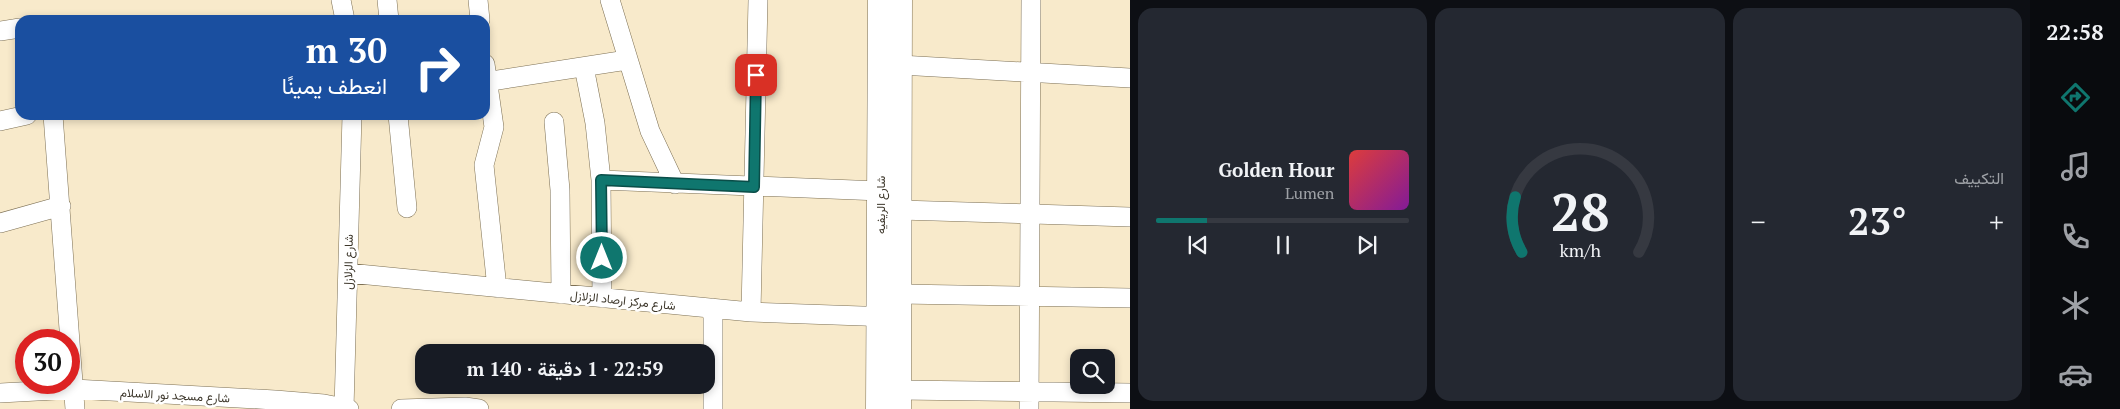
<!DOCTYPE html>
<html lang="ar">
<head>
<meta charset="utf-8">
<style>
  :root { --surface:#171b24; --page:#242831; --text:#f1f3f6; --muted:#9ea1a6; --line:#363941; --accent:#0f766e }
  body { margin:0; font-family:"PT Serif",Vazirmatn,serif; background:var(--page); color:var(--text); direction:rtl; height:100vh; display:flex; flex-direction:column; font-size:19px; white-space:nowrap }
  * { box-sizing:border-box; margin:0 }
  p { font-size:16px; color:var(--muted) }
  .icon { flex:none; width:28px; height:28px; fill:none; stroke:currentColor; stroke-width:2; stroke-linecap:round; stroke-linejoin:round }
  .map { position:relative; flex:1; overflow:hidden; direction:ltr }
  .drawer { display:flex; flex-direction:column; gap:8px; padding:8px; background:#0d0f14; width:900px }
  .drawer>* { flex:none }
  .banner { position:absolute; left:15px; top:15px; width:475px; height:105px; border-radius:15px; box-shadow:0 2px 8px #0003; direction:rtl; background:#1a4fa0; color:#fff; overflow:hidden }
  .buttons { position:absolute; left:1070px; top:349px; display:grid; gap:10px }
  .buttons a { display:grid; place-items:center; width:45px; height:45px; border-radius:10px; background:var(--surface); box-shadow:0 2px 8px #0003; font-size:25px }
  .speed { position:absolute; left:15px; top:329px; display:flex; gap:10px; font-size:25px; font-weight:700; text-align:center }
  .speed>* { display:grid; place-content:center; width:65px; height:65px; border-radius:50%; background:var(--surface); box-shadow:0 2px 8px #0003; line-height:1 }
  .speed .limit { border:8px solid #d22; background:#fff; color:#111 }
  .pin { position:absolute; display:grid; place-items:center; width:42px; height:42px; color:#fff; margin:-21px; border-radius:10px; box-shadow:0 2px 8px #0006 }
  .me { position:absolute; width:55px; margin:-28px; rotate:0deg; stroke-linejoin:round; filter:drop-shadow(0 0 4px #0008) }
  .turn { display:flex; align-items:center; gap:18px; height:105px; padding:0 20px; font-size:22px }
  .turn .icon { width:65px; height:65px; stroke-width:2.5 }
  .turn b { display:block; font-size:35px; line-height:42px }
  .big { font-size:38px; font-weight:600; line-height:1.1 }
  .drawer .widget { flex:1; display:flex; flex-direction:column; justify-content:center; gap:8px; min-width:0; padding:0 18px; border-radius:15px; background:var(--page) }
  .drawer .dial { align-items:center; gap:0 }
  .dial svg { height:130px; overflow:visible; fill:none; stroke:var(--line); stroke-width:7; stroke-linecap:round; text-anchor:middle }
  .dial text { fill:var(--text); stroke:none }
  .song { display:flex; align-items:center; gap:15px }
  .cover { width:60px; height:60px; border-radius:8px; background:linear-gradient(135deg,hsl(0 70% 55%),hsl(290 70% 35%)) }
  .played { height:5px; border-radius:2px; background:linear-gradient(90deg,var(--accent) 20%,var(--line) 20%) }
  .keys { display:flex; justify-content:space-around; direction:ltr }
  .heat { display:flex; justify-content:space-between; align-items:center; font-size:28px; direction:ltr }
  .drawer .tiles { flex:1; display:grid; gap:8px; grid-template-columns:repeat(3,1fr) }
  .trip { position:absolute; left:415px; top:344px; width:300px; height:50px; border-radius:15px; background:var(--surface); box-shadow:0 2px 8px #0003; font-weight:600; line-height:50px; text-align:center; direction:rtl }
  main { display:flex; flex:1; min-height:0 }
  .tab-bar { display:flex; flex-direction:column; width:90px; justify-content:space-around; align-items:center; background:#090b0e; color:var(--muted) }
  .tab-bar .icon { width:35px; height:35px }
  .tab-bar .current { color:var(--accent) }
  .tab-bar b { font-size:22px; color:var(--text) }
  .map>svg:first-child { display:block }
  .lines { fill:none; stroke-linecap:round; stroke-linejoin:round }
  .minor-casing { stroke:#7d7054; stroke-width:20 }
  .tertiary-casing { stroke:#7d7054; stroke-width:25 }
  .minor { stroke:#fff; stroke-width:19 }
  .tertiary { stroke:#fff; stroke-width:24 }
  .route-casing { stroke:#0a4d48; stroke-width:12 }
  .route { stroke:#0f766e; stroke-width:9 }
  .labels { text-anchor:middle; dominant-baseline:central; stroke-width:5; stroke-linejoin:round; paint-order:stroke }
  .street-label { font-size:12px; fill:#3d372b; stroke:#fff }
</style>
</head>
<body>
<main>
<nav class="tab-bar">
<b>22:58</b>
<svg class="icon current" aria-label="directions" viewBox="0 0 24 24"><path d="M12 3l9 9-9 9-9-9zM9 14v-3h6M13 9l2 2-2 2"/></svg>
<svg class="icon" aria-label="music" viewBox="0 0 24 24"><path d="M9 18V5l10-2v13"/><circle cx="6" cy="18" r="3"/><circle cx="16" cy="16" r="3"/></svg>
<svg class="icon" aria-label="phone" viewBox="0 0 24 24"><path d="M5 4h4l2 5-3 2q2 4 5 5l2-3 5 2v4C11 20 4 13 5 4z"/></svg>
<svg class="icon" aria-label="climate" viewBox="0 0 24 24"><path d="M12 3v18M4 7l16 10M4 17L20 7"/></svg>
<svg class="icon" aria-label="car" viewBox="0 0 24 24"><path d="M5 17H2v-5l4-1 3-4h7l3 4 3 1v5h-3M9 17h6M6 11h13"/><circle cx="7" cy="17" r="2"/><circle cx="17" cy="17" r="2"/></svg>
</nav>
<section class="drawer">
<div class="tiles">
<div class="widget"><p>التكييف</p>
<div class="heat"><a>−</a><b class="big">23°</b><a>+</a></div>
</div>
<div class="widget dial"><svg viewBox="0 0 100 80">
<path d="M14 69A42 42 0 1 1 86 69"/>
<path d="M14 69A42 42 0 0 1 10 35" stroke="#0f766e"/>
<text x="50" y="56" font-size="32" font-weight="700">28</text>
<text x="50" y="72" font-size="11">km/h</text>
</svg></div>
<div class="widget">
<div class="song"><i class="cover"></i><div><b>Golden Hour</b><p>Lumen</p></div></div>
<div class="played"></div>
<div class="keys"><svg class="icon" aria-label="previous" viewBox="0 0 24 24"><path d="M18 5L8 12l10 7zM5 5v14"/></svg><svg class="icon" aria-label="pause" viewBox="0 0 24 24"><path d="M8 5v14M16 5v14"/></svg><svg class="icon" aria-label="next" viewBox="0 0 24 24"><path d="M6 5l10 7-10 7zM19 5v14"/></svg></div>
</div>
</div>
</section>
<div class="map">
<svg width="1130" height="409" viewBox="0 0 1130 409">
  <rect width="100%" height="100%" fill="#f8eacb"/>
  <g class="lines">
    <g class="minor-casing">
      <path id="minor" d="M341 0 345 20
        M387 0 389 20
        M478 0 480 20
        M610 0 650 131 675 184
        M0 31 20 28
        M485 64 494 127 484 165 497 288
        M900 65 1130 78
        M584 67 595 123 601 180 602 298
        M485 82 627 60
        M53 115 75 409
        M398 115 407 208
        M0 121 27 115
        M554 122 560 190 561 294
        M601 180 880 191
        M900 210 1130 217
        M0 223 61 206
        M348 273 751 312 891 317
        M900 294 1130 298
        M751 312 758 0
        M899 390 1130 393
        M0 393 74 389 275 400 324 404 349 409
        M344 409 352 115
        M401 409 465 407 479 409
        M713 409V308
        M1029 409 1031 0"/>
    </g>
    <g class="tertiary-casing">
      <path id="tertiary" d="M878 409 880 0
        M899 409 900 0"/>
    </g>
    <use href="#minor" class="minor"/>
    <use href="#tertiary" class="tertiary"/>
  </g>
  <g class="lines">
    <g class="route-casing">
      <path id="route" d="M602 258 601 180 754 187 756 75"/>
    </g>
    <use href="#route" class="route"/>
  </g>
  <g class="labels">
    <g class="street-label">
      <text transform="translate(880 205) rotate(-90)">شارع الريفيه</text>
      <text transform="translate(348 262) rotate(-89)">شارع الزلازل</text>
      <text transform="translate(623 300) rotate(6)">شارع مركز ارصاد الزلازل</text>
      <text transform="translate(175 395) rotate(3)">شارع مسجد نور الاسلام</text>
    </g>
  </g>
</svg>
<div class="buttons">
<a><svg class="icon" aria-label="search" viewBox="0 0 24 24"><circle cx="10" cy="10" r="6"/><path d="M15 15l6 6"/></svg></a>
</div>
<div class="speed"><div class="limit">30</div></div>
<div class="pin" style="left:756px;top:75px;background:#d93025"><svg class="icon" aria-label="arrive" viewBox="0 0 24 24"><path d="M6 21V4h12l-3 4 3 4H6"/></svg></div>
<svg class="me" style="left:602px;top:258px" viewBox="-20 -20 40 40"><circle r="17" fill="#0f766e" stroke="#fff" stroke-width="3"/><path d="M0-11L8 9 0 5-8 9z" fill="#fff"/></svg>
<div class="trip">22:59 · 1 دقيقة · 140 m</div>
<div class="banner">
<div class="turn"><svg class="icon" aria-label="right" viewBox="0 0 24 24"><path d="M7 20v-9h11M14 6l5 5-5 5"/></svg><div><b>30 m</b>انعطف يمينًا</div></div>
</div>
</div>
</main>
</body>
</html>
